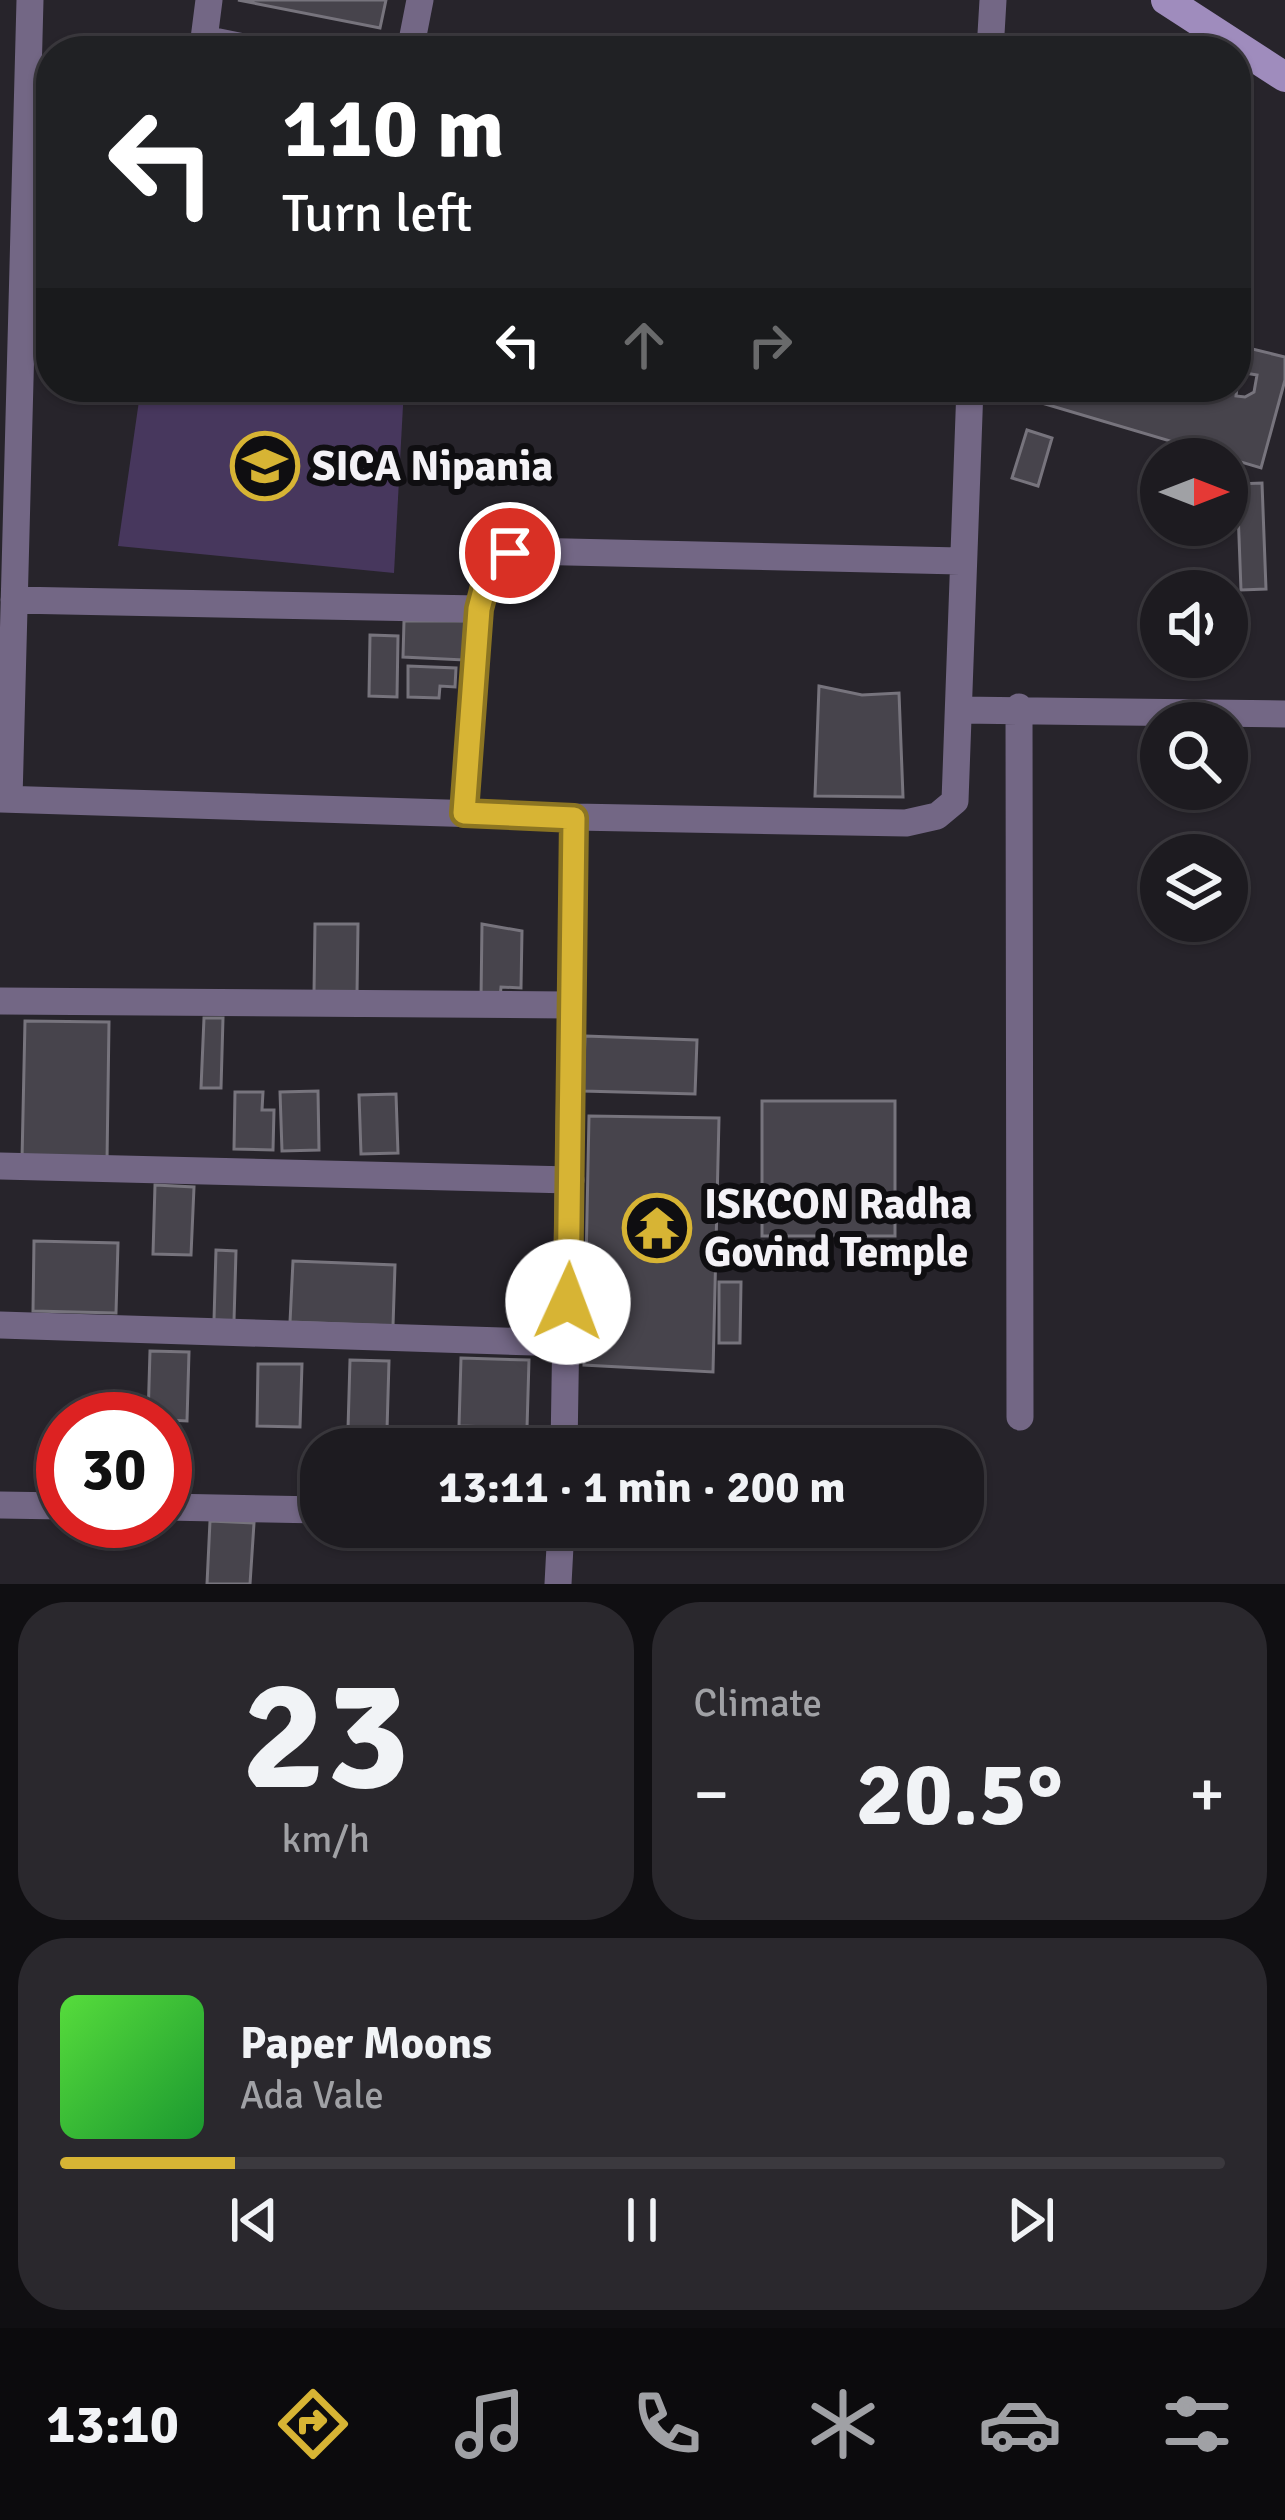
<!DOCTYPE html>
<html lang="en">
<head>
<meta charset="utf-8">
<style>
  :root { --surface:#1d1b20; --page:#2a282d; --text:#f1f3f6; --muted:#a0a1a5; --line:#3b393e; --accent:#d7b434 }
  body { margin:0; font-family:Signika,sans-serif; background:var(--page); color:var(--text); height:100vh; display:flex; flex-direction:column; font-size:45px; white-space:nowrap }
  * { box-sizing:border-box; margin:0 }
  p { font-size:39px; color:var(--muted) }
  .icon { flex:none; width:66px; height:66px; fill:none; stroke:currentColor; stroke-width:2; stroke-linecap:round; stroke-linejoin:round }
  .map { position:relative; height:1584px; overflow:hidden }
  .drawer { display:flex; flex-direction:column; gap:18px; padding:18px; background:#100f12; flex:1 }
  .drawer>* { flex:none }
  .hud { position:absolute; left:36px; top:36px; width:1215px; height:366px; border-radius:48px; box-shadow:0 3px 9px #0004,0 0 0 3px var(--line); background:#202124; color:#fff; overflow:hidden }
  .needle { width:78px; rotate:90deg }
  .fabs { position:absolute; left:1140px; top:438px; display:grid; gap:24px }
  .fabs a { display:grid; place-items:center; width:108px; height:108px; border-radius:50%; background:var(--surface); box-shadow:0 3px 9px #0004,0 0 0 3px var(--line); font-size:60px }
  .speed { position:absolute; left:36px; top:1392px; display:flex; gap:24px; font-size:60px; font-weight:700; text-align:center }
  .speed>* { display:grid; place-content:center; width:156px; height:156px; border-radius:50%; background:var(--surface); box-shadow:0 3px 9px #0004,0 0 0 3px var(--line); line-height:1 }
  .speed .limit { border:18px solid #d22; background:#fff; color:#111 }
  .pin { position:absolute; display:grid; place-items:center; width:102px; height:102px; color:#fff; margin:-51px; border:6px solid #fff; border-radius:50%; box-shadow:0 3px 12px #0007 }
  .me { position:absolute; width:132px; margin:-66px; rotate:2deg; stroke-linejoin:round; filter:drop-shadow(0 0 9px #0008) }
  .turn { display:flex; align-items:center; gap:42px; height:252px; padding:0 48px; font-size:54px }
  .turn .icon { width:156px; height:156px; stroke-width:2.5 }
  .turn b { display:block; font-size:84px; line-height:102px }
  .lanes { display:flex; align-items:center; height:114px; padding:0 48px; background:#0003; justify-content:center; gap:60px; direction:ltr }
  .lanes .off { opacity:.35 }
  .big { font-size:90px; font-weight:700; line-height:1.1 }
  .drawer .card { flex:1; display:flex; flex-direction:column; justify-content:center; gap:18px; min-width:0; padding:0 42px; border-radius:48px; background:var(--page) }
  .drawer .dial { align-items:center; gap:0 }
  .dial b { font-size:156px; line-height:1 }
  .song { display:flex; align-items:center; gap:36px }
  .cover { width:144px; height:144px; border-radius:18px; background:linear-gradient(135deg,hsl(110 70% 55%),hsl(130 70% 35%)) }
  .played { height:12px; border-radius:6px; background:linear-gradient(90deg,var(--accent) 15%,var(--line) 15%) }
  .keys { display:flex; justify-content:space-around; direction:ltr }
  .heat { display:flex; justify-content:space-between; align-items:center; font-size:66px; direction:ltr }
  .drawer .tiles { flex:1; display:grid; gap:18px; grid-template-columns:1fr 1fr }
  .card:last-child { grid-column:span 2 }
  .trip { position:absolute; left:300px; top:1428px; width:684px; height:120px; border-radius:48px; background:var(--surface); box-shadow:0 3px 9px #0004,0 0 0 3px var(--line); font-weight:700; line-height:120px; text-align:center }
  .tabs { display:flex; height:192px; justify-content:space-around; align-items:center; background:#0c0b0d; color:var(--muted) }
  .tabs .icon { width:84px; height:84px }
  .tabs .active { color:var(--accent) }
  .tabs b { font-size:54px; color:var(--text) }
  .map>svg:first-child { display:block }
  .green { fill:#47375d }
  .building { fill:#47444c; stroke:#77747d; stroke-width:3 }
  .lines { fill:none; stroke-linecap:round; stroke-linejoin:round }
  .street { stroke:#736785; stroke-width:27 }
  .secondary { stroke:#9f8cbd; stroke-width:30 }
  .route-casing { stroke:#8c7522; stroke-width:30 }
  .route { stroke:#d7b434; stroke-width:21 }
  .labels { text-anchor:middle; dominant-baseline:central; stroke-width:12; stroke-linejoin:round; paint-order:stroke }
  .poi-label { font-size:42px; font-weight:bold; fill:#f4f2f7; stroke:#0f0e11; text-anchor:start }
</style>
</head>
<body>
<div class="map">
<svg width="1285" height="1584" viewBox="0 0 1285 1584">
  <rect width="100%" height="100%" fill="#27242b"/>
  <path class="green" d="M141 387H404L394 573 118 546Z"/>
  <path class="building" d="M238 0H386L380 28Z
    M34 255H51V326H34Z
    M1240 346 1285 357V380L1261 468 1045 404 1050 387H1236V378L1238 379 1236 396 1245 397 1254 392 1257 375 1239 372Z
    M1027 430 1052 438 1038 486 1012 478Z
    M1262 483 1266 589 1241 590 1237 484Z
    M404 621H465L464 660 403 657Z
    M370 635 398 636 397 697 369 696Z
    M408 666 456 668 455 687 440 686 439 698 408 697Z
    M819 686 862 695 899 693 903 797 815 796Z
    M315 924H358L357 994 314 993Z
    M482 924 522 931 521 988 501 987 500 999H481Z
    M204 1018H223L221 1088H201Z
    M25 1021 109 1022 107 1161 22 1160Z
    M585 1036 697 1040 695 1094 583 1091Z
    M318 1091 319 1150 282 1151 280 1092Z
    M235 1092H263L262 1110H274L273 1150 234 1149Z
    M396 1094 398 1153 361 1154 359 1095Z
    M762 1101H895V1236H762Z
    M589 1116 719 1118 713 1372 584 1365Z
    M155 1185 194 1187 191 1255 153 1254Z
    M34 1241 118 1243 116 1313 33 1311Z
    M216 1250 236 1251 234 1321 214 1320Z
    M293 1261 395 1265 393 1326 290 1322Z
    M719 1282H741L740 1343H719Z
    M150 1351 189 1352 187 1421 148 1419Z
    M461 1358 529 1360 527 1428 459 1426Z
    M350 1360 389 1361 387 1430 348 1429Z
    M258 1364H302L300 1427 257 1426Z
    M57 1420H63V1486H56Z
    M210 1521 254 1523 250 1584H207Z"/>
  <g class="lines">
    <path class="street" d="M209 0 204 39 264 51
      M410 51 420 0
      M990 51 993 0
      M14 600 479 609
      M1019 707 1020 1417
      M961 710 1285 714
      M0 799 574 817
      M9 799 30 0
      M464 813 479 609 497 558 525 551 960 561
      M0 1001 569 1005
      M0 1166 571 1180
      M0 1325 567 1343
      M564 1449 574 817 906 823 937 816 955 801 970 387
      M0 1505 63 1506
      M165 1507 321 1510
      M558 1584 561 1527"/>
    <path class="secondary" d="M1166 0 1285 77"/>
  </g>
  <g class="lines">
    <g class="route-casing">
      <path id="route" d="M510 553 490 567 479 609 464 813 574 818 568 1302"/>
    </g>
    <use href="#route" class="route"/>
  </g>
  <defs>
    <g id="university-ring" transform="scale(3.45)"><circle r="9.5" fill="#0f0e11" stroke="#d7b434" stroke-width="1.5"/><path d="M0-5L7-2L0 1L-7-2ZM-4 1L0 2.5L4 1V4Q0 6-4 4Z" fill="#d7b434"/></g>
    <g id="temple-ring" transform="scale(3.45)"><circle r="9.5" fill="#0f0e11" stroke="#d7b434" stroke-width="1.5"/><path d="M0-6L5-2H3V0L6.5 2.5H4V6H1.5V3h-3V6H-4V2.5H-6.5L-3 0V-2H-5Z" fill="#d7b434"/></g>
  </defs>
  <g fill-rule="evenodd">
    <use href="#university-ring" x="265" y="466"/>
    <use href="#temple-ring" x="657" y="1228"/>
  </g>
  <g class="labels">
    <g class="poi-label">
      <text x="312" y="466">SICA Nipania</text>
      <text x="704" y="1204">ISKCON Radha<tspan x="704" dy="48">Govind Temple</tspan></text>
    </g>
  </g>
</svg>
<div class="fabs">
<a><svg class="needle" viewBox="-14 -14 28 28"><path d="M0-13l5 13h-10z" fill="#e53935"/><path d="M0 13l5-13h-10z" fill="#a0a1a5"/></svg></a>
<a><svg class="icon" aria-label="sound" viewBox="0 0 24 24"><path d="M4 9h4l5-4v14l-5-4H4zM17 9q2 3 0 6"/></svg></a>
<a><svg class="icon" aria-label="search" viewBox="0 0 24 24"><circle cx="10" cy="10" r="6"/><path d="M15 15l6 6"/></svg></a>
<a><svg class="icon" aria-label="layers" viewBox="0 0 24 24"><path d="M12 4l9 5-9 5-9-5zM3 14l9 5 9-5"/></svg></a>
</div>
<div class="speed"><div class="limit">30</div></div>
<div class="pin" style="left:510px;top:553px;background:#d93025"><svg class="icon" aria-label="arrive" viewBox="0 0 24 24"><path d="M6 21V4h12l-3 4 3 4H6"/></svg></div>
<svg class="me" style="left:568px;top:1302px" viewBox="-20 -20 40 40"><circle r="19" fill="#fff"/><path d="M0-13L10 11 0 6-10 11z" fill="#d7b434"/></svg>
<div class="trip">13:11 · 1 min · 200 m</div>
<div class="hud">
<div class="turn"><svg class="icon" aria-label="left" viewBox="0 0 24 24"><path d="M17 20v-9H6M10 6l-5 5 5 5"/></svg><div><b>110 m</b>Turn left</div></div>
<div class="lanes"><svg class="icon" aria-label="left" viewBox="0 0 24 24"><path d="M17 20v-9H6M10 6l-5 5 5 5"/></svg><svg class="icon off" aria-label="ahead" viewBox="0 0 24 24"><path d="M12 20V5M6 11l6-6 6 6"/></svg><svg class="icon off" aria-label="right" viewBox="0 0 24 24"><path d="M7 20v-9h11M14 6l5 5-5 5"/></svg></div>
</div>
</div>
<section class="drawer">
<div class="tiles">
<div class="card dial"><b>23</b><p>km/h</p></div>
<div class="card"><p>Climate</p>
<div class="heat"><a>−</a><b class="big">20.5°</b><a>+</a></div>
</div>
<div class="card">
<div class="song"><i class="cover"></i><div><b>Paper Moons</b><p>Ada Vale</p></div></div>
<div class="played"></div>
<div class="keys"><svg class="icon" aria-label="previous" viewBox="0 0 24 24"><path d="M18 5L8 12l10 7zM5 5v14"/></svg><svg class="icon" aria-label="pause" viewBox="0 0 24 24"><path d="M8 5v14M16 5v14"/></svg><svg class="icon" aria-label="next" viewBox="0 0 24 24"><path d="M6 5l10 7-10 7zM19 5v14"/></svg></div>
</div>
</div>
</section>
<nav class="tabs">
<b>13:10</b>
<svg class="icon active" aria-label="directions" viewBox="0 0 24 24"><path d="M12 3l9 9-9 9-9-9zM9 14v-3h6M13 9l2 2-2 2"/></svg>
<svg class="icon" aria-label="music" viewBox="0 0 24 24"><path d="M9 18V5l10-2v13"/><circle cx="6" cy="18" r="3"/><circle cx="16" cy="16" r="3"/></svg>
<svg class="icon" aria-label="phone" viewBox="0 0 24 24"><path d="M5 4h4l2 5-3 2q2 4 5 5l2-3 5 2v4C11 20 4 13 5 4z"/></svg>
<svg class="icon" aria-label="climate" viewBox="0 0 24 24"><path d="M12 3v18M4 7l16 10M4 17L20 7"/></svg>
<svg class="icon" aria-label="car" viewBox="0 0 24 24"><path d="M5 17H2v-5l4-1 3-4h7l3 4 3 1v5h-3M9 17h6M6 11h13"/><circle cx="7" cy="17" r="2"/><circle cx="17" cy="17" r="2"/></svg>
<svg class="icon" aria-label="filters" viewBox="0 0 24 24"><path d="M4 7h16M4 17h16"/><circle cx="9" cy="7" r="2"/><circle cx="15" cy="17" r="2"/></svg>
</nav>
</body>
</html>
